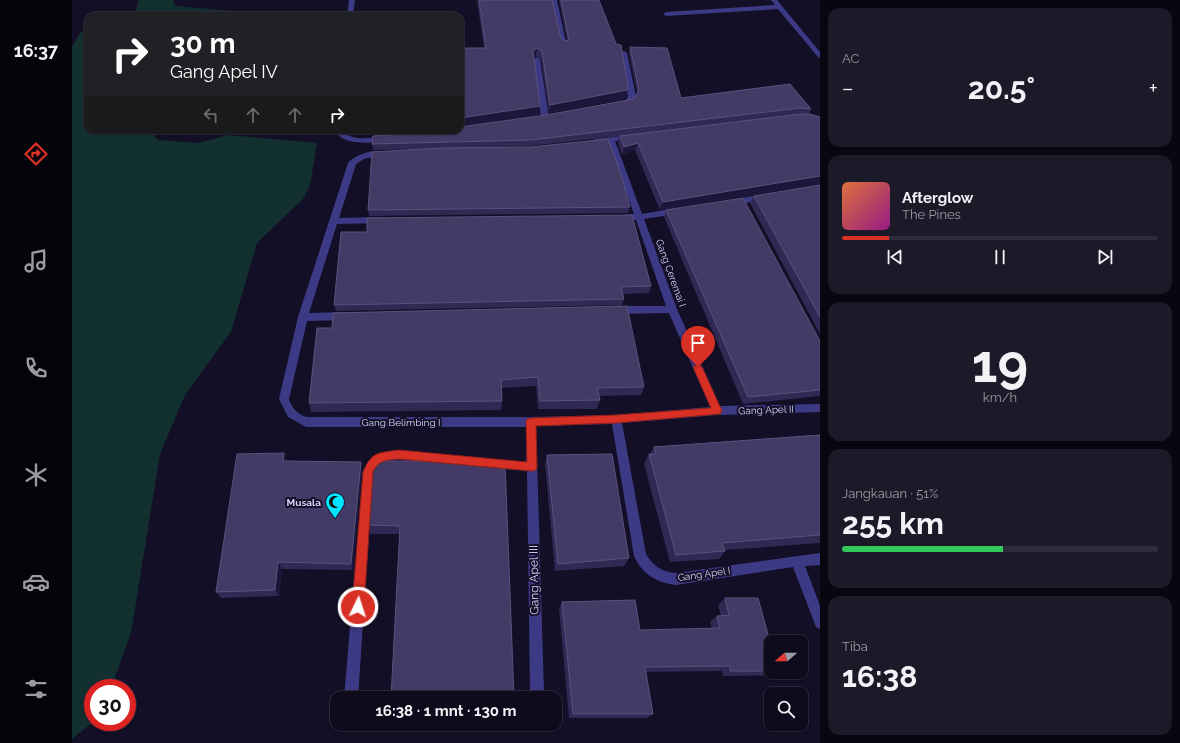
<!DOCTYPE html>
<html lang="id">
<head>
<meta charset="utf-8">
<style>
  :root { --surface:#0e0b1c; --page:#1c1929; --text:#f1f3f6; --muted:#9b9ba3; --line:#2e2b3b; --accent:#d93025 }
  body { margin:0; font-family:Raleway,sans-serif; background:var(--page); color:var(--text); height:100vh; display:flex; flex-direction:column; font-size:15px; white-space:nowrap }
  * { box-sizing:border-box; margin:0 }
  p { font-size:13px; color:var(--muted) }
  .icon { flex:none; width:22px; height:22px; fill:none; stroke:currentColor; stroke-width:2; stroke-linecap:round; stroke-linejoin:round }
  .map { position:relative; flex:1; overflow:hidden }
  .sheet { display:flex; flex-direction:column; gap:8px; padding:8px; background:#08060f; width:360px }
  .sheet>* { flex:none }
  .guide { position:absolute; left:12px; top:12px; width:380px; height:122px; border-radius:12px; box-shadow:0 1px 3px #0004,0 0 0 1px var(--line); background:#202124; color:#fff; overflow:hidden }
  .needle { width:26px; rotate:250deg }
  .fabs { position:absolute; left:692px; top:635px; display:grid; gap:8px }
  .fabs a { display:grid; place-items:center; width:44px; height:44px; border-radius:8px; background:var(--surface); box-shadow:0 1px 3px #0004,0 0 0 1px var(--line); font-size:20px }
  .speed { position:absolute; left:12px; top:679px; display:flex; gap:8px; font-size:20px; font-weight:700; text-align:center }
  .speed>* { display:grid; place-content:center; width:52px; height:52px; border-radius:50%; background:var(--surface); box-shadow:0 1px 3px #0004,0 0 0 1px var(--line); line-height:1 }
  .speed .limit { border:6px solid #d22; background:#fff; color:#111 }
  .pin { position:absolute; display:grid; place-items:center; width:34px; height:34px; color:#fff; margin:-41px -17px; border-radius:50% 50% 50% 0; rotate:-45deg; box-shadow:0 0 4px #0007 }
  .pin .icon { rotate:45deg }
  .me { position:absolute; width:44px; margin:-22px; rotate:4deg; stroke-linejoin:round; filter:drop-shadow(0 0 3px #0008) }
  .turn { display:flex; align-items:center; gap:14px; height:84px; padding:0 20px; font-size:18px }
  .turn .icon { width:52px; height:52px; stroke-width:2.5 }
  .turn b { display:block; font-size:28px; line-height:34px }
  .lanes { display:flex; align-items:center; height:38px; padding:0 20px; background:#0003; justify-content:center; gap:20px; direction:ltr }
  .lanes .off { opacity:.35 }
  .big { font-size:30px; font-weight:700; line-height:1.1 }
  .sheet .widget { flex:1; display:flex; flex-direction:column; justify-content:center; gap:6px; min-width:0; padding:0 14px; border-radius:12px; background:var(--page) }
  .sheet .dial { align-items:center; gap:0 }
  .dial b { font-size:52px; line-height:1 }
  .song { display:flex; align-items:center; gap:12px }
  .cover { width:48px; height:48px; border-radius:6px; background:linear-gradient(135deg,hsl(20 70% 55%),hsl(310 70% 35%)) }
  .played { height:4px; border-radius:2px; background:linear-gradient(90deg,var(--accent) 15%,var(--line) 15%) }
  .keys { display:flex; justify-content:space-around; direction:ltr }
  .heat { display:flex; justify-content:space-between; align-items:center; font-size:22px; direction:ltr }
  .charge { height:6px; border-radius:3px; background:linear-gradient(90deg,#34c759 51%,var(--line) 0) }
  .trip { position:absolute; left:258px; top:691px; width:232px; height:40px; border-radius:12px; background:var(--surface); box-shadow:0 1px 3px #0004,0 0 0 1px var(--line); font-weight:700; line-height:40px; text-align:center }
  main { display:flex; flex:1; min-height:0 }
  .tabs { display:flex; flex-direction:column; width:72px; justify-content:space-around; align-items:center; background:#06040b; color:var(--muted) }
  .tabs .icon { width:28px; height:28px }
  .tabs .on { color:var(--accent) }
  .tabs b { font-size:18px; color:var(--text) }
  .map>svg:first-child { display:block }
  .green { fill:#12302f }
  .lines { fill:none; stroke-linecap:round; stroke-linejoin:round }
  .street { fill:#3d3a85; fill-rule:evenodd }
  .wall { fill:#312854 }
  .shaded-wall { fill:#1d163a }
  .building { fill:#433a66; stroke:#5a527e }
  .route { fill:#d93025; stroke:#8d1f18 }
  .labels { text-anchor:middle; dominant-baseline:central; stroke-width:4; stroke-linejoin:round; paint-order:stroke }
  .street-label { font-size:10px; fill:#d9d4ff; stroke:#130f26 }
  .poi-label { font-size:10px; font-weight:bold; fill:#d9d4ff; stroke:#130f26; text-anchor:end }
  .near-street-label { font-size:12px; fill:#d9d4ff; stroke:#130f26 }
</style>
</head>
<body>
<main>
<nav class="tabs">
<b>16:37</b>
<svg class="icon on" aria-label="directions" viewBox="0 0 24 24"><path d="M12 3l9 9-9 9-9-9zM9 14v-3h6M13 9l2 2-2 2"/></svg>
<svg class="icon" aria-label="music" viewBox="0 0 24 24"><path d="M9 18V5l10-2v13"/><circle cx="6" cy="18" r="3"/><circle cx="16" cy="16" r="3"/></svg>
<svg class="icon" aria-label="phone" viewBox="0 0 24 24"><path d="M5 4h4l2 5-3 2q2 4 5 5l2-3 5 2v4C11 20 4 13 5 4z"/></svg>
<svg class="icon" aria-label="climate" viewBox="0 0 24 24"><path d="M12 3v18M4 7l16 10M4 17L20 7"/></svg>
<svg class="icon" aria-label="car" viewBox="0 0 24 24"><path d="M5 17H2v-5l4-1 3-4h7l3 4 3 1v5h-3M9 17h6M6 11h13"/><circle cx="7" cy="17" r="2"/><circle cx="17" cy="17" r="2"/></svg>
<svg class="icon" aria-label="filters" viewBox="0 0 24 24"><path d="M4 7h16M4 17h16"/><circle cx="9" cy="7" r="2"/><circle cx="15" cy="17" r="2"/></svg>
</nav>
<div class="map">
<svg width="748" height="743" viewBox="0 0 748 743">
  <rect width="100%" height="100%" fill="#130f26"/>
  <path class="green" d="M67 0H101L103 6 183 13 186 16H62Z
    M16 30V130H82V135L86 140 126 143 156 135 245 143 238 185 231 199 185 243 159 332 113 395 88 454 59 633 39 688H21V722L0 739V47L8 33Z"/>
  <g class="lines">
    <path class="street" d="M277 0H283L281 16H275Z
      M479 0H485L495 47 494 48 489 47Z
      M699 0H705L748 52V58L746 57 706 9 594 16 591 14 594 12 703 5Z
      M552 51 555 53 564 96 560 104 543 106V102L554 100 556 96 549 53Z
      M465 57 468 59 477 118 473 120 469 118 462 59Z
      M263 130H271C279 143 301 137 314 136L318 138C311 144 280 144 272 139 267 137 266 134 263 130Z
      M560 135 564 137 563 139 543 141 570 214 605 208 609 211 605 214 572 219 605 309 648 406 748 404V412L645 415 550 423 574 554C581 566 590 572 604 573L748 553V565L733 566 748 606V629L744 627 721 567 604 585C585 583 570 574 562 556L540 424 464 426 472 693 470 698H460L458 693 455 471 327 460C315 461 308 461 301 472L286 698H272L291 472C299 453 308 452 327 450L454 462V427H234L216 417 207 399 226 317 276 163C283 154 308 146 317 154L313 157 294 158 284 164 267 218 308 217 312 220 308 223 265 224 237 313 273 312 278 316 273 320 235 321 217 399C220 409 225 413 234 417H459L544 415 638 407 597 313 543 314 538 310 543 306H594L564 220 548 221 544 218 548 215 562 214 536 142 524 143 520 141 524 139Z
      M692 194 695 195 696 197 695 199 659 206 655 203 659 200Z"/>
  </g>
  <path class="wall" d="M405 0H480L489 39 495 41 487 0H527L556 87 554 96 553 99 477 113 469 59 464 56 462 58 467 115 388 126V48H412Z
    M558 47 609 98 739 109 737 114 748 117V184L588 210 563 150 550 155 546 143 548 136 458 146 380 148 558 207 556 213 297 216 296 210 366 149 301 150 300 144 372 131 474 115 562 99 565 93 557 53Z
    M207 130H243V132L207 131Z
    M301 130H369L302 135Z
    M748 185V334L678 203 682 196Z
    M594 210 748 341V396L671 404 592 217Z
    M295 232 579 286 577 293 550 294 552 299 550 305 264 311 262 305Z
    M245 328 572 387 569 395 527 396 528 400 525 409H466L464 386 429 388 430 401 429 410 239 412 237 403Z
    M748 435V543L653 550V551L647 559 598 562 572 464 577 454H578L582 447Z
    M475 455 557 558 552 566 483 571 473 464Z
    M215 460V461L290 470 281 570 210 569 207 596 149 598 144 592Z
    M301 463 442 698 327 534H298L297 525Z
    M653 598 697 638 699 642V672H729V645L737 670 727 675 651 676 650 671 574 672 581 714 575 718H497L487 608 490 602 568 630 640 628 638 622 645 616H649L646 605Z"/>
  <path class="shaded-wall" d="M465 48 464 56 461 59V51Z
    M556 87 554 96 553 99 477 113 478 105Z
    M468 106 467 115 388 126V118Z
    M566 143 563 150 550 155 552 147Z
    M748 176V184L588 210 591 202Z
    M212 453 215 460 214 468 211 461Z
    M289 462 290 470 281 570 279 564Z
    M206 562 210 569 207 596 203 590Z"/>
  <path class="building" d="M407 0H480L489 39 495 41 497 40 489 0H527L544 44 549 45 556 87 555 90 478 105 470 51 465 48 461 51 468 106 388 118V48H414Z
    M558 47 595 48 609 98 718 84 739 109 728 108 459 140 300 144 301 136 372 131 378 130H388V127L474 115 562 99 567 90Z
    M729 114H738L748 117V176L591 202 566 143 552 147 548 136Z
    M536 139 548 171 558 207 296 210 300 152 370 148 459 147Z
    M748 185V317L682 196Z
    M671 198 748 341V390L676 397 594 210Z
    M560 215 579 286 549 287 552 299 262 305 269 232H295V218Z
    M555 306 572 387 525 388 528 400 468 401 466 377 429 380 430 401 237 403 245 328H260L261 313Z
    M748 435V535L650 543 653 551 604 555 577 454H584L582 447Z
    M212 453 211 461 289 462 279 564 206 562 203 590 144 592 165 454Z
    M540 454 557 558 486 564 475 455Z
    M303 461 433 462 442 698H319L328 526 297 525 301 463Z
    M653 598H686L697 638H727L728 642H699V671H658V666L573 667 581 714H501L490 602 563 600 568 630 648 628 645 616 657 615Z
    M729 645 737 670H729Z"/>
  <path class="route" d="M626 364 630 367 650 411 648 414 544 423 464 426 465 467 464 470 460 471 327 459C315 460 306 460 301 472L292 607 290 611 286 613 282 611 280 607 291 472C300 451 306 453 327 450L455 462 454 422 455 419 459 418 544 415 639 408 621 367Z"/>
  <defs>
    <g id="mosque-pin" transform="scale(1)"><path d="M0 17L-7.5 6A9.5 9.5 0 1 1 7.5 6Z" fill="#00e5ff" stroke="#130f26"/><path d="M3.5-4.9A6 6 0 1 0 3.5 4.9A5 5 0 1 1 3.5-4.9Z" fill="#111"/></g>
  </defs>
  <g fill-rule="evenodd">
    <use href="#mosque-pin" x="263" y="502"/>
  </g>
  <g class="labels">
    <g class="street-label">
      <text transform="translate(599 273) rotate(70)">Gang Ceremai I</text>
      <text transform="translate(694 410) rotate(-2)">Gang Apel II</text>
      <text x="329" y="422">Gang Belimbing I</text>
      <text transform="translate(632 574) rotate(-8)">Gang Apel I</text>
    </g>
    <g class="poi-label">
      <text x="249" y="502">Musala</text>
    </g>
    <g class="near-street-label">
      <text transform="translate(462 580) rotate(-91)">Gang Apel III</text>
    </g>
  </g>
</svg>
<div class="fabs">
<a><svg class="needle" viewBox="-14 -14 28 28"><path d="M0-13l5 13h-10z" fill="#e53935"/><path d="M0 13l5-13h-10z" fill="#9b9ba3"/></svg></a>
<a><svg class="icon" aria-label="search" viewBox="0 0 24 24"><circle cx="10" cy="10" r="6"/><path d="M15 15l6 6"/></svg></a>
</div>
<div class="speed"><div class="limit">30</div></div>
<div class="pin" style="left:626px;top:367px;background:#d93025"><svg class="icon" aria-label="arrive" viewBox="0 0 24 24"><path d="M6 21V4h12l-3 4 3 4H6"/></svg></div>
<svg class="me" style="left:286px;top:607px" viewBox="-20 -20 40 40"><circle r="17" fill="#d93025" stroke="#fff" stroke-width="3"/><path d="M0-11L8 9 0 5-8 9z" fill="#fff"/></svg>
<div class="trip">16:38 · 1 mnt · 130 m</div>
<div class="guide">
<div class="turn"><svg class="icon" aria-label="right" viewBox="0 0 24 24"><path d="M7 20v-9h11M14 6l5 5-5 5"/></svg><div><b>30 m</b>Gang Apel IV</div></div>
<div class="lanes"><svg class="icon off" aria-label="left" viewBox="0 0 24 24"><path d="M17 20v-9H6M10 6l-5 5 5 5"/></svg><svg class="icon off" aria-label="ahead" viewBox="0 0 24 24"><path d="M12 20V5M6 11l6-6 6 6"/></svg><svg class="icon off" aria-label="ahead" viewBox="0 0 24 24"><path d="M12 20V5M6 11l6-6 6 6"/></svg><svg class="icon" aria-label="right" viewBox="0 0 24 24"><path d="M7 20v-9h11M14 6l5 5-5 5"/></svg></div>
</div>
</div>
<section class="sheet">
<div class="widget"><p>AC</p>
<div class="heat"><a>−</a><b class="big">20.5°</b><a>+</a></div>
</div>
<div class="widget">
<div class="song"><i class="cover"></i><div><b>Afterglow</b><p>The Pines</p></div></div>
<div class="played"></div>
<div class="keys"><svg class="icon" aria-label="previous" viewBox="0 0 24 24"><path d="M18 5L8 12l10 7zM5 5v14"/></svg><svg class="icon" aria-label="pause" viewBox="0 0 24 24"><path d="M8 5v14M16 5v14"/></svg><svg class="icon" aria-label="next" viewBox="0 0 24 24"><path d="M6 5l10 7-10 7zM19 5v14"/></svg></div>
</div>
<div class="widget dial"><b>19</b><p>km/h</p></div>
<div class="widget"><p>Jangkauan · 51%</p><b class="big">255 km</b><div class="charge"></div></div>
<div class="widget"><p>Tiba</p><b class="big">16:38</b></div>
</section>
</main>
</body>
</html>
